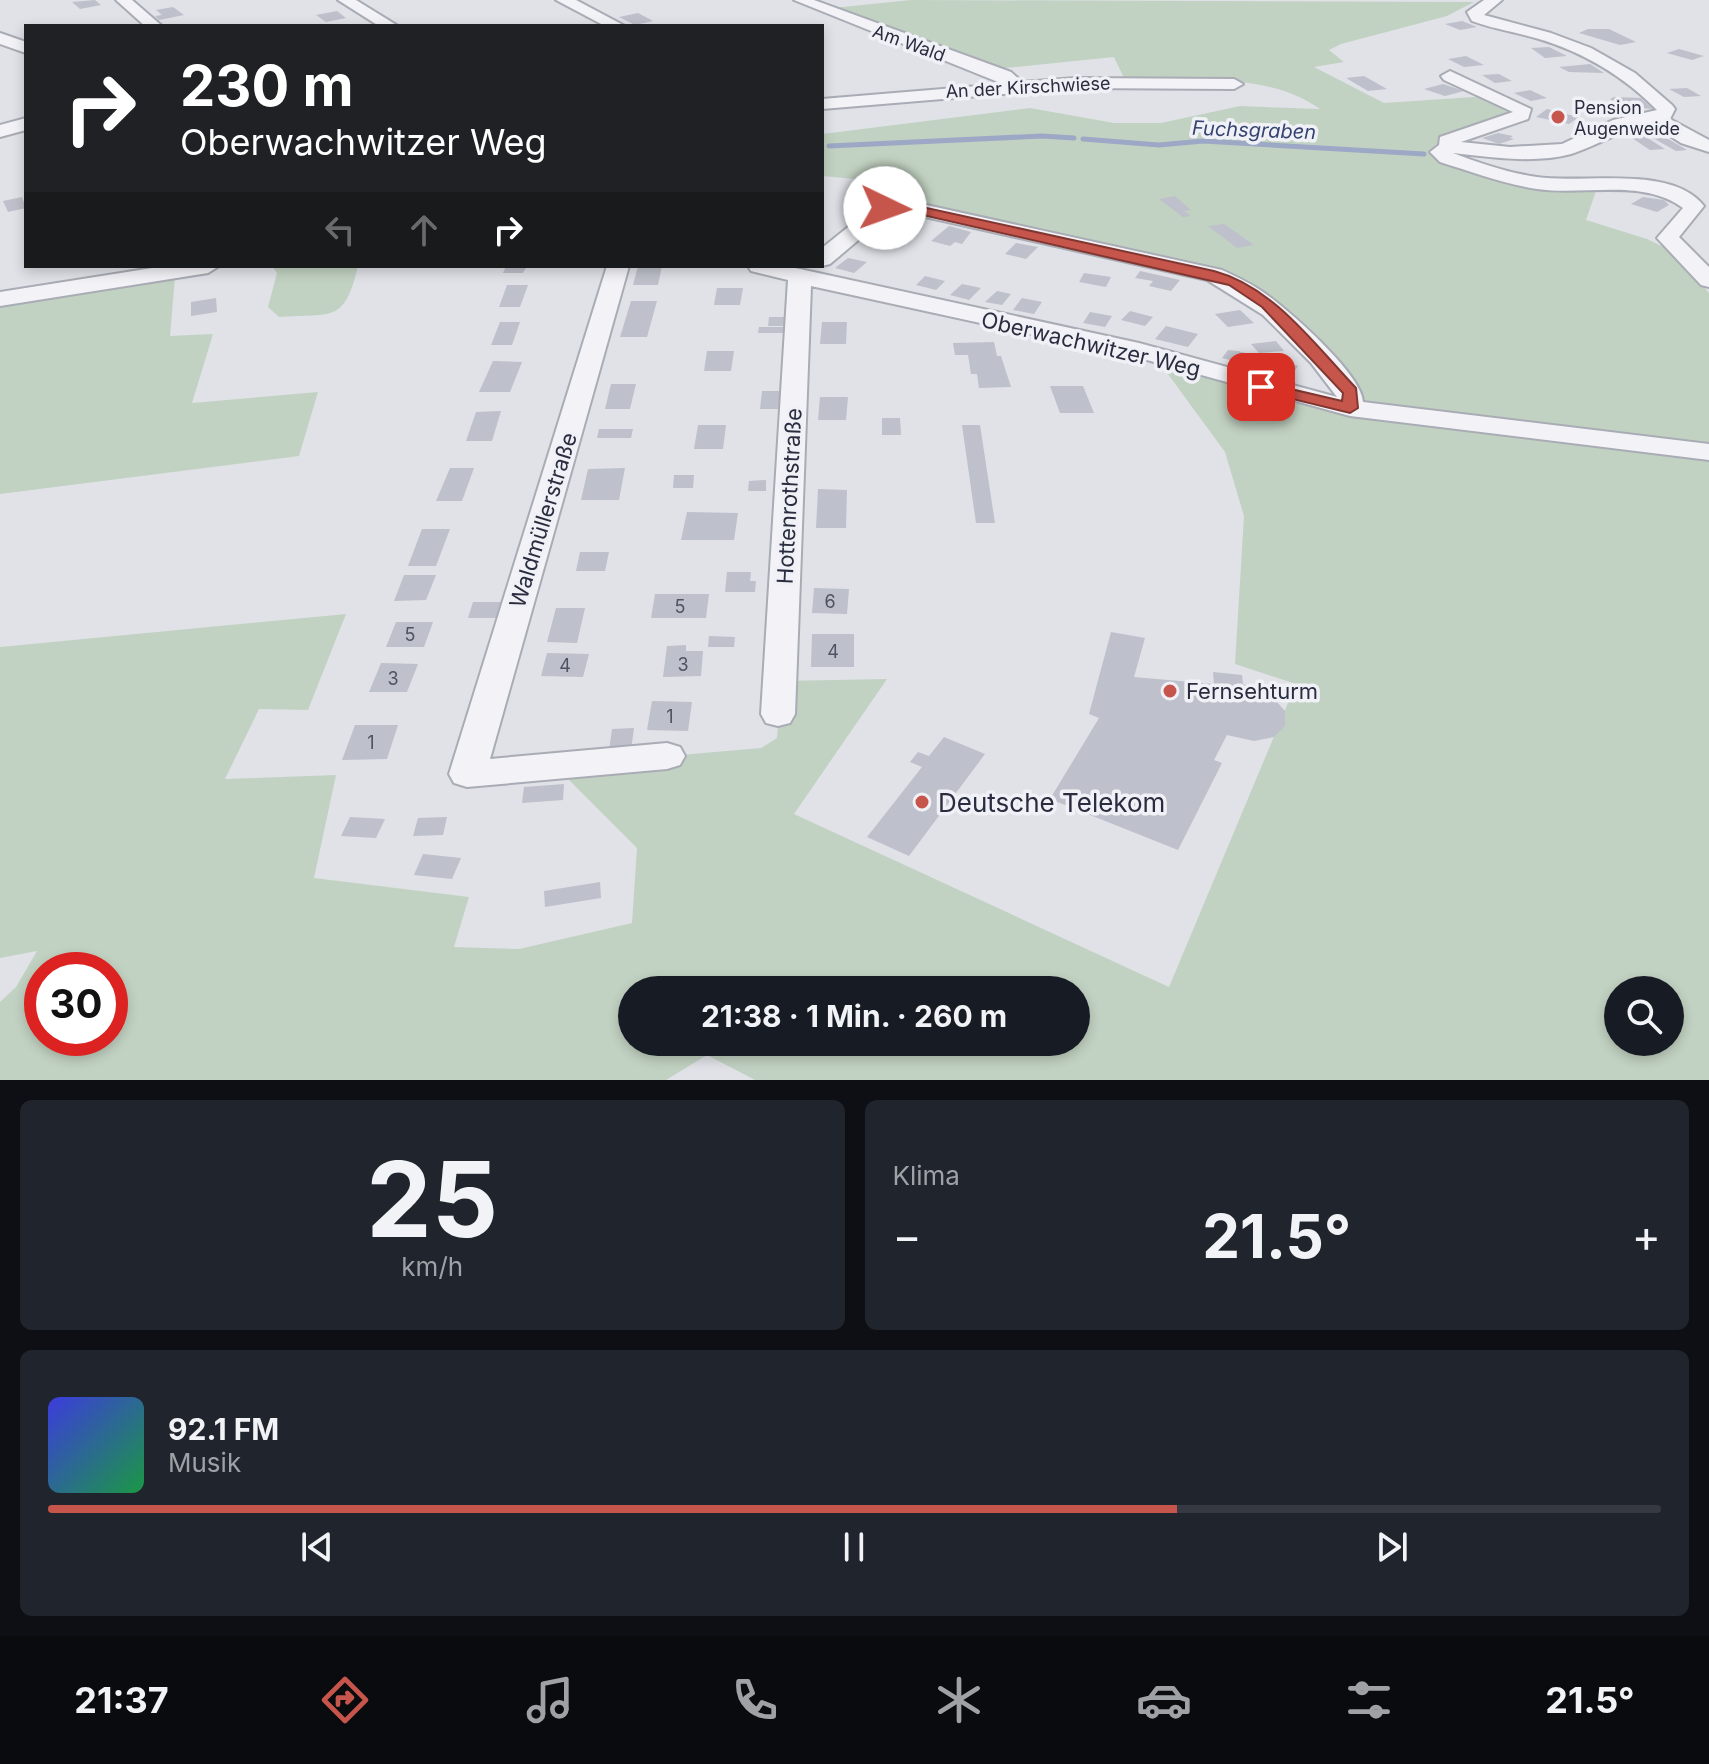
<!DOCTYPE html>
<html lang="de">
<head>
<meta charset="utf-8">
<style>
  :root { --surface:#171b24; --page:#20242c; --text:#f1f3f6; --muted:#9ea1a6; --line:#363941; --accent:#c6554c }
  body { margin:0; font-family:Inter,sans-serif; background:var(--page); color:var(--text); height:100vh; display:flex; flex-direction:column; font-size:30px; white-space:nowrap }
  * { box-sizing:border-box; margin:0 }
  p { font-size:26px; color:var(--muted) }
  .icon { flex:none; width:44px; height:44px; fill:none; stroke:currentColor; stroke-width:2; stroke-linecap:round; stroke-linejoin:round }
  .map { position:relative; height:1080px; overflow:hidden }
  .drawer { display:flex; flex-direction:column; gap:20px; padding:20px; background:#0d0f14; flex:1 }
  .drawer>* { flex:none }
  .banner { position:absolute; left:24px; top:24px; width:800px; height:244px; border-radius:0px; box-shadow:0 4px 12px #0003; background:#202124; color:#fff; overflow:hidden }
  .fabs { position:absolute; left:1604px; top:976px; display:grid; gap:16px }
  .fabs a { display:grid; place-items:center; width:80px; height:80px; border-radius:50%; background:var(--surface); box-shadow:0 4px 12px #0003; font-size:40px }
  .speed { position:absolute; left:24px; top:952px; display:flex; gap:16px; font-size:40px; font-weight:700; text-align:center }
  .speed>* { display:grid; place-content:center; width:104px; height:104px; border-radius:50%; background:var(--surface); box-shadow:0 4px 12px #0003; line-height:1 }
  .speed .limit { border:12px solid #d22; background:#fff; color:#111 }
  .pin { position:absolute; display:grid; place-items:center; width:68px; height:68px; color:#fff; margin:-34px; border-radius:16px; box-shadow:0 4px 12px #0006 }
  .me { position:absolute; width:88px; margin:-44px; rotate:93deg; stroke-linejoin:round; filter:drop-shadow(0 0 6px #0008) }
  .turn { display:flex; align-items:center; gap:28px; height:168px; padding:0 24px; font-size:36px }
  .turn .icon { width:104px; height:104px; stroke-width:2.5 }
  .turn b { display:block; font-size:56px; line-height:68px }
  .lanes { display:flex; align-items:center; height:76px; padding:0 24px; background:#0003; justify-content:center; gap:40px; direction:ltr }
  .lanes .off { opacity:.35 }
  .big { font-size:60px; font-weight:700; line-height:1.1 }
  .drawer .widget { flex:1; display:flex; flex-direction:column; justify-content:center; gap:12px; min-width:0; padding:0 28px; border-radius:12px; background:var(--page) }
  .drawer .dial { align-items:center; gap:0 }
  .dial b { font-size:104px; line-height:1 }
  .song { display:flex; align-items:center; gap:24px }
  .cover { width:96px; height:96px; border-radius:12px; background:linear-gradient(135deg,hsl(240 70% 55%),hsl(140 70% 35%)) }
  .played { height:8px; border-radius:4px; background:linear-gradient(90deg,var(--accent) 70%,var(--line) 70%) }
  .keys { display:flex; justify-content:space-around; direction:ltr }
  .heat { display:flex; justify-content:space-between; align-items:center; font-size:44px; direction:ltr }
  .drawer .tiles { flex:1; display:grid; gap:20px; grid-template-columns:1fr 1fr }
  .widget:last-child { grid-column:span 2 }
  .trip { position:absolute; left:618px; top:976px; width:472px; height:80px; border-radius:40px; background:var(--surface); box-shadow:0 4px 12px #0003; font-weight:700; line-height:80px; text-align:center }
  .tab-bar { display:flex; height:128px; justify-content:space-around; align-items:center; background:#090b0e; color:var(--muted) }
  .tab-bar .icon { width:56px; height:56px }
  .tab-bar .on { color:var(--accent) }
  .tab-bar b { font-size:36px; color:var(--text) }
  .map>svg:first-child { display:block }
  .green { fill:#c2d2c2; fill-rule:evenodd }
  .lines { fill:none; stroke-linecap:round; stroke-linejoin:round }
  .stream { stroke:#9da8c6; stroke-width:5 }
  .building { fill:#bec0cb }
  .minor-casing { stroke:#a9acb5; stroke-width:4 }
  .minor { fill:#f3f3f7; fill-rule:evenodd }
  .route { fill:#c6554c; stroke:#813731; stroke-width:2 }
  .poi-dot { fill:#c6554c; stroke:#f0f1f6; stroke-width:3 }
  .labels { text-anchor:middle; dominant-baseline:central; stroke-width:7; stroke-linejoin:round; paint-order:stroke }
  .far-street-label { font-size:18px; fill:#2a2d3f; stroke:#f0f1f6 }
  .far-poi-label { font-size:18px; fill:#2a2d3f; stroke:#f0f1f6; text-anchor:start }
  .number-label { font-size:18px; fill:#4f5262 }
  .far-water-label { font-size:20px; font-style:italic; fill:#364370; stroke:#f0f1f6 }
  .street-label { font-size:22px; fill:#2a2d3f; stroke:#f0f1f6 }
  .poi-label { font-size:22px; fill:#2a2d3f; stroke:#f0f1f6; text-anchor:start }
  .near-poi-label { font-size:26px; fill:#2a2d3f; stroke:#f0f1f6; text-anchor:start }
</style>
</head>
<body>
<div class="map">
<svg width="1709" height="1080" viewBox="0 0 1709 1080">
  <rect width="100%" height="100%" fill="#e0e2e8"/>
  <path class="green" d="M911 0 1474 2 1447 16 1341 44 1329 50 1344 62 1314 67 1384 103 1489 96 1516 114 1438 143 1432 149 1436 155 1543 188 1596 191 1586 220 1647 239 1676 253 1709 293V1080H755L707 1055 666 1080H0V1002L16 987 37 951 0 958V647L346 614 308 710 259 709 225 779 336 775 314 878 469 897 454 947 519 949 632 923 637 848 555 766 761 748 777 738 781 681 887 679 794 814 1169 987 1296 684 1235 664 1244 516 1225 452 1165 370 1173 366 1321 410 1350 408 1359 396 1238 281 903 202 911 195 892 192 889 182 822 176V134L1030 108 1114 123H1161L1240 106 1320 109C1267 71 1187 81 1125 80L1114 57 995 69 823 9ZM42 970H110V1038H42ZM632 990H1076V1042H632ZM1618 990H1670V1042H1618Z
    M272 266H358C344 324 333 313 279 317L268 307 277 273Z
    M175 277 170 336 213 334 192 403 318 392 299 456 0 494V304Z"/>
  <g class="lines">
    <path class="stream" d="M1083 139 1159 145 1203 141 1424 154
      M829 146 1042 136 1074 138"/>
  </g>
  <path class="building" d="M95 0 101 5 80 9 72 2Z
    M173 7 184 15 159 20 155 16 162 15 156 10Z
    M337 11 346 18 326 22 316 15Z
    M638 13 653 21 635 25 619 17Z
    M1462 21 1477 27 1460 30 1445 24Z
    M1588 29H1609L1636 42 1620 45 1579 33Z
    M1549 47 1567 56 1545 58 1531 48Z
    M1679 49 1704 56 1692 60 1667 53Z
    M1466 56 1484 65 1464 67 1448 59Z
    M1590 64 1604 73 1569 72 1559 67Z
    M1499 74 1512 81 1495 83 1482 75Z
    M1364 76 1387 89 1368 91 1346 78Z
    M1443 84 1464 91 1445 96 1424 89Z
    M1687 88 1701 96 1684 97 1669 89Z
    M1530 90 1547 98 1531 101 1514 93Z
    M1614 97 1641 98 1653 109 1617 106 1610 99Z
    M1547 109 1570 115 1579 117 1569 124 1536 117Z
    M1648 128 1670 140 1687 150 1676 151 1637 129Z
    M1498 133 1513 136 1510 138 1514 139 1499 144 1482 138Z
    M1643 135 1665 149 1650 150 1629 136Z
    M1175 196 1191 210 1184 211 1191 216 1183 217 1159 199Z
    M22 197 26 208 8 212 3 201Z
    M1643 197 1664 200 1669 205 1657 212 1631 204Z
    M1224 224 1254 245 1237 248 1208 226Z
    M949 226 971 232 962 244 955 242 950 246 931 241Z
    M1016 243 1038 247 1026 259 1005 254Z
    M848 258 867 262 854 273 835 268Z
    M506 266H527L523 273H503Z
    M638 266H662L658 285H633Z
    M1140 271 1158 275 1180 280 1171 291 1149 286 1153 281 1135 278Z
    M1084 273 1111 277 1106 287 1079 282Z
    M925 276 945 281 936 290 916 285Z
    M962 284 981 288 969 300 950 295Z
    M507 285H528L520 307H499Z
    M717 288H743L740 305H714Z
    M997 291 1011 294 1002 305 985 302Z
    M216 298 217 312 191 316V302Z
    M1022 298 1042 302 1034 314 1013 310Z
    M631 301H657L647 337H620Z
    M1240 310 1254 323 1228 327 1215 314Z
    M1130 311 1153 317 1145 326 1121 320Z
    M1090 312 1112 316 1105 327 1083 323Z
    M769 317H788L787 326H768Z
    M500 322H520L512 345H491Z
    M822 322H847L846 344H820Z
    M1166 326 1198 334 1188 347 1155 339Z
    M759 327H788V333H758Z
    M1276 341 1284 351 1259 353 1251 344Z
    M994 342 997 356H1001L1011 387 979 388 977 374H971L968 355H955L953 343Z
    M1228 350 1238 351 1260 357 1253 366 1222 358Z
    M707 351H734L731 371H704Z
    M1263 357 1298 366 1288 381 1257 372Z
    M493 361 522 362 510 392H479Z
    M611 384H636L630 409H605Z
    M1050 386H1083L1094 413H1060Z
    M762 391H782L781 409H760Z
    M820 397H848L846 420H818Z
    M501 411 492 441H466L476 412Z
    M882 418H900L901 435H882Z
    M698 425H726L723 449H694Z
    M962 425H980L995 523H976Z
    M599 429H633L631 438H597Z
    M450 468H474L462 501H436Z
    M625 468 619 500H581L588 469Z
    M674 475H694L693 488H673Z
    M766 480V491H748L749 481Z
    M818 489 847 490 846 528H816Z
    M687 512 738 513 734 540H681Z
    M422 529H450L436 566H408Z
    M580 552H609L605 571H576Z
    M727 572H751L750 581H756L755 592H725Z
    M404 575H436L426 600 394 601Z
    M814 588 849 589 847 614 812 613Z
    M655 594H709L706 618H651Z
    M473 602H501L497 618H468Z
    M556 608H585L577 643 547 642Z
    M396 622H433L424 647H386Z
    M1111 632 1145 638 1134 677 1214 684 1213 672 1242 675 1243 684 1269 693 1285 711V726L1274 737 1254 741 1227 735 1214 760 1222 763 1178 850 1050 799 1099 718 1089 714Z
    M812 634H854V667H811Z
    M709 636 735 637 734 647H708Z
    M686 645V651H703L701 676 663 677 667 646Z
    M547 653 589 654 583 677 541 676Z
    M381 663 418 664 407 692H369Z
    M652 701 692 702 688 731 647 730Z
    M355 725H398L387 759 342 760Z
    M634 728 631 750 609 751 612 729Z
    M944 737 985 754 909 856 867 837 922 767 910 762 918 752 929 756Z
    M564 784 563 800 522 803 524 787Z
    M350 817 385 819 376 838 341 836Z
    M447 817 443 835 413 836 418 818Z
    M423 854 461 858 452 879 414 875Z
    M600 882 601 898 545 907 544 891Z"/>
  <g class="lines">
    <g class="minor-casing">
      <path id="minor" d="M116 0H132L162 26H145Z
        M338 0H356L398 26H379Z
        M556 0H576L625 26H605Z
        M794 0H814L1011 72 1022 82 1076 78 1234 79 1243 84 1234 89 1076 88 822 109V99L1003 84Z
        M1484 0H1502L1484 15 1551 33 1591 48 1635 73 1672 105 1675 109 1670 119 1709 140V152L1681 143 1652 124C1622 129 1599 145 1571 154 1534 164 1490 157 1453 153 1479 163 1509 173 1537 177 1583 184 1672 164 1704 206L1679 237 1709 267V287L1701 285 1657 238 1683 208C1642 178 1584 196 1537 189 1504 184 1472 172 1440 162L1430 152 1439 145 1440 137 1513 112 1444 80 1441 76 1450 71 1531 109 1528 119 1461 142 1510 147 1562 144 1613 120 1657 110C1625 77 1583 52 1539 39 1516 32 1493 29 1472 21L1467 12Z
        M0 33 26 42V53L0 44Z
        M26 118V130L0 137V125Z
        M890 197 1222 270C1235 276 1248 282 1260 290 1284 305 1363 375 1363 402L1709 444V460L1350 416 1136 357 811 286 795 714 790 723 778 726 766 723 761 714 788 280 751 271 748 266H786L1139 343 1337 397 1311 363 1263 315 1207 280 894 210 830 264 822 266V248L883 199Z
        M165 266H219L208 273 0 306V292Z
        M607 266H629L490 759 667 743 680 747 685 756 680 765 667 769 467 787 454 783 449 774Z"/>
    </g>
    <use href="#minor" class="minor"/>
  </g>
  <path class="route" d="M890 200 1214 271C1274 287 1315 345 1356 388L1358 408 1350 413 1256 390 1253 387 1261 382 1342 401 1343 393 1262 307 1229 285 892 208 880 211V206Z"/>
  <g class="poi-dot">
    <circle cx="1558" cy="117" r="8"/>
    <circle cx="1170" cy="691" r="8"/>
    <circle cx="922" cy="802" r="8"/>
  </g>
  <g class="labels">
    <g class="far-street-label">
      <text transform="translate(909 43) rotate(20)">Am Wald</text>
      <text transform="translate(1028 87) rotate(-3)">An der Kirschwiese</text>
    </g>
    <g class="far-poi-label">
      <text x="1574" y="107">Pension<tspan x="1574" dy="21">Augenweide</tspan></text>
    </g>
    <g class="number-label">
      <text x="830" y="601">6</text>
      <text x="680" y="606">5</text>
      <text x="410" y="634">5</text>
      <text x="833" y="651">4</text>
      <text x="683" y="664">3</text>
      <text x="565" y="665">4</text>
      <text x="393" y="678">3</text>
      <text x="670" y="716">1</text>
      <text x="371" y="742">1</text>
    </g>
    <g class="far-water-label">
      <text transform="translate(1254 130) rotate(2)">Fuchsgraben</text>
    </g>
    <g class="street-label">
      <text transform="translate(1091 344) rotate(13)">Oberwachwitzer Weg</text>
      <text transform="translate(789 496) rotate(-87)">Hottenrothstraße</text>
      <text transform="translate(543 520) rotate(-73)">Waldmüllerstraße</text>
    </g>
    <g class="poi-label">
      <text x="1186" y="691">Fernsehturm</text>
    </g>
    <g class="near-poi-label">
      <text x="938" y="802">Deutsche Telekom</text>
    </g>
  </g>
</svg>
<div class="fabs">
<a><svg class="icon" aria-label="search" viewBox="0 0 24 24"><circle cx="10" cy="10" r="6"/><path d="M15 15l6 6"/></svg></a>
</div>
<div class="speed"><div class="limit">30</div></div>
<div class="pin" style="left:1261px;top:387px;background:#d93025"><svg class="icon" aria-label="arrive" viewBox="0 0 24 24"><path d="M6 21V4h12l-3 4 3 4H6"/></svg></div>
<svg class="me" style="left:885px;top:208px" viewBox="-20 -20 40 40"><circle r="19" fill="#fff"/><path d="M0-13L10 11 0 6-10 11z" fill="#c6554c"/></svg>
<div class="trip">21:38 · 1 Min. · 260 m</div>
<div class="banner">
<div class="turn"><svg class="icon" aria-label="right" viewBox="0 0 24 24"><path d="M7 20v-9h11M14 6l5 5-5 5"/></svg><div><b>230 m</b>Oberwachwitzer Weg</div></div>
<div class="lanes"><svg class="icon off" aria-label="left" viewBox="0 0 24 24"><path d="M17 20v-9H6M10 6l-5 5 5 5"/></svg><svg class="icon off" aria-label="ahead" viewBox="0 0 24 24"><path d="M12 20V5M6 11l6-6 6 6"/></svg><svg class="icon" aria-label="right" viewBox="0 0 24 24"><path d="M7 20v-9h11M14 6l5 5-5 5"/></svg></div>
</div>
</div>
<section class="drawer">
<div class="tiles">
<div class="widget dial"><b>25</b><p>km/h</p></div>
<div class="widget"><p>Klima</p>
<div class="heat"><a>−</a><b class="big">21.5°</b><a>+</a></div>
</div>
<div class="widget">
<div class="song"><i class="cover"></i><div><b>92.1 FM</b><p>Musik</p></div></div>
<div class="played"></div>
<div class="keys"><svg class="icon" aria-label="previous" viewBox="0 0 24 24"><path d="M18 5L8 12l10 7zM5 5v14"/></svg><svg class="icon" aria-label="pause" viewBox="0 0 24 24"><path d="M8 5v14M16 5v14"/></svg><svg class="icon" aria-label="next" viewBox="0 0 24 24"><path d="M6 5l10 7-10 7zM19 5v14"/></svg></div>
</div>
</div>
</section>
<nav class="tab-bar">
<b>21:37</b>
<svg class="icon on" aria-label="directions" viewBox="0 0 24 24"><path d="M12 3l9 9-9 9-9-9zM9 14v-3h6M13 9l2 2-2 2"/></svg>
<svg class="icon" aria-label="music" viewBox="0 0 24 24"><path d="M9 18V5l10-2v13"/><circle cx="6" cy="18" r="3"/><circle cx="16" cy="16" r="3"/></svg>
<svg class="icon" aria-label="phone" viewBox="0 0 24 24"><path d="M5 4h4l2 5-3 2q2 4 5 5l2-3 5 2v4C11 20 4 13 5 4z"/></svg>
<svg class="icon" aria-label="climate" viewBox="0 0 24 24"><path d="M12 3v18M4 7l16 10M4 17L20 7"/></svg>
<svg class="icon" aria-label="car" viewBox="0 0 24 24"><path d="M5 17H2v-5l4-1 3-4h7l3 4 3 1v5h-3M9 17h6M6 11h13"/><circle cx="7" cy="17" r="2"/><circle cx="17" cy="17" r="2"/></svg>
<svg class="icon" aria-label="filters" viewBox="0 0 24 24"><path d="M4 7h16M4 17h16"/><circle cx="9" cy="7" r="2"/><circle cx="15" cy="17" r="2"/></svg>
<b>21.5°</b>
</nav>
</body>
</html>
